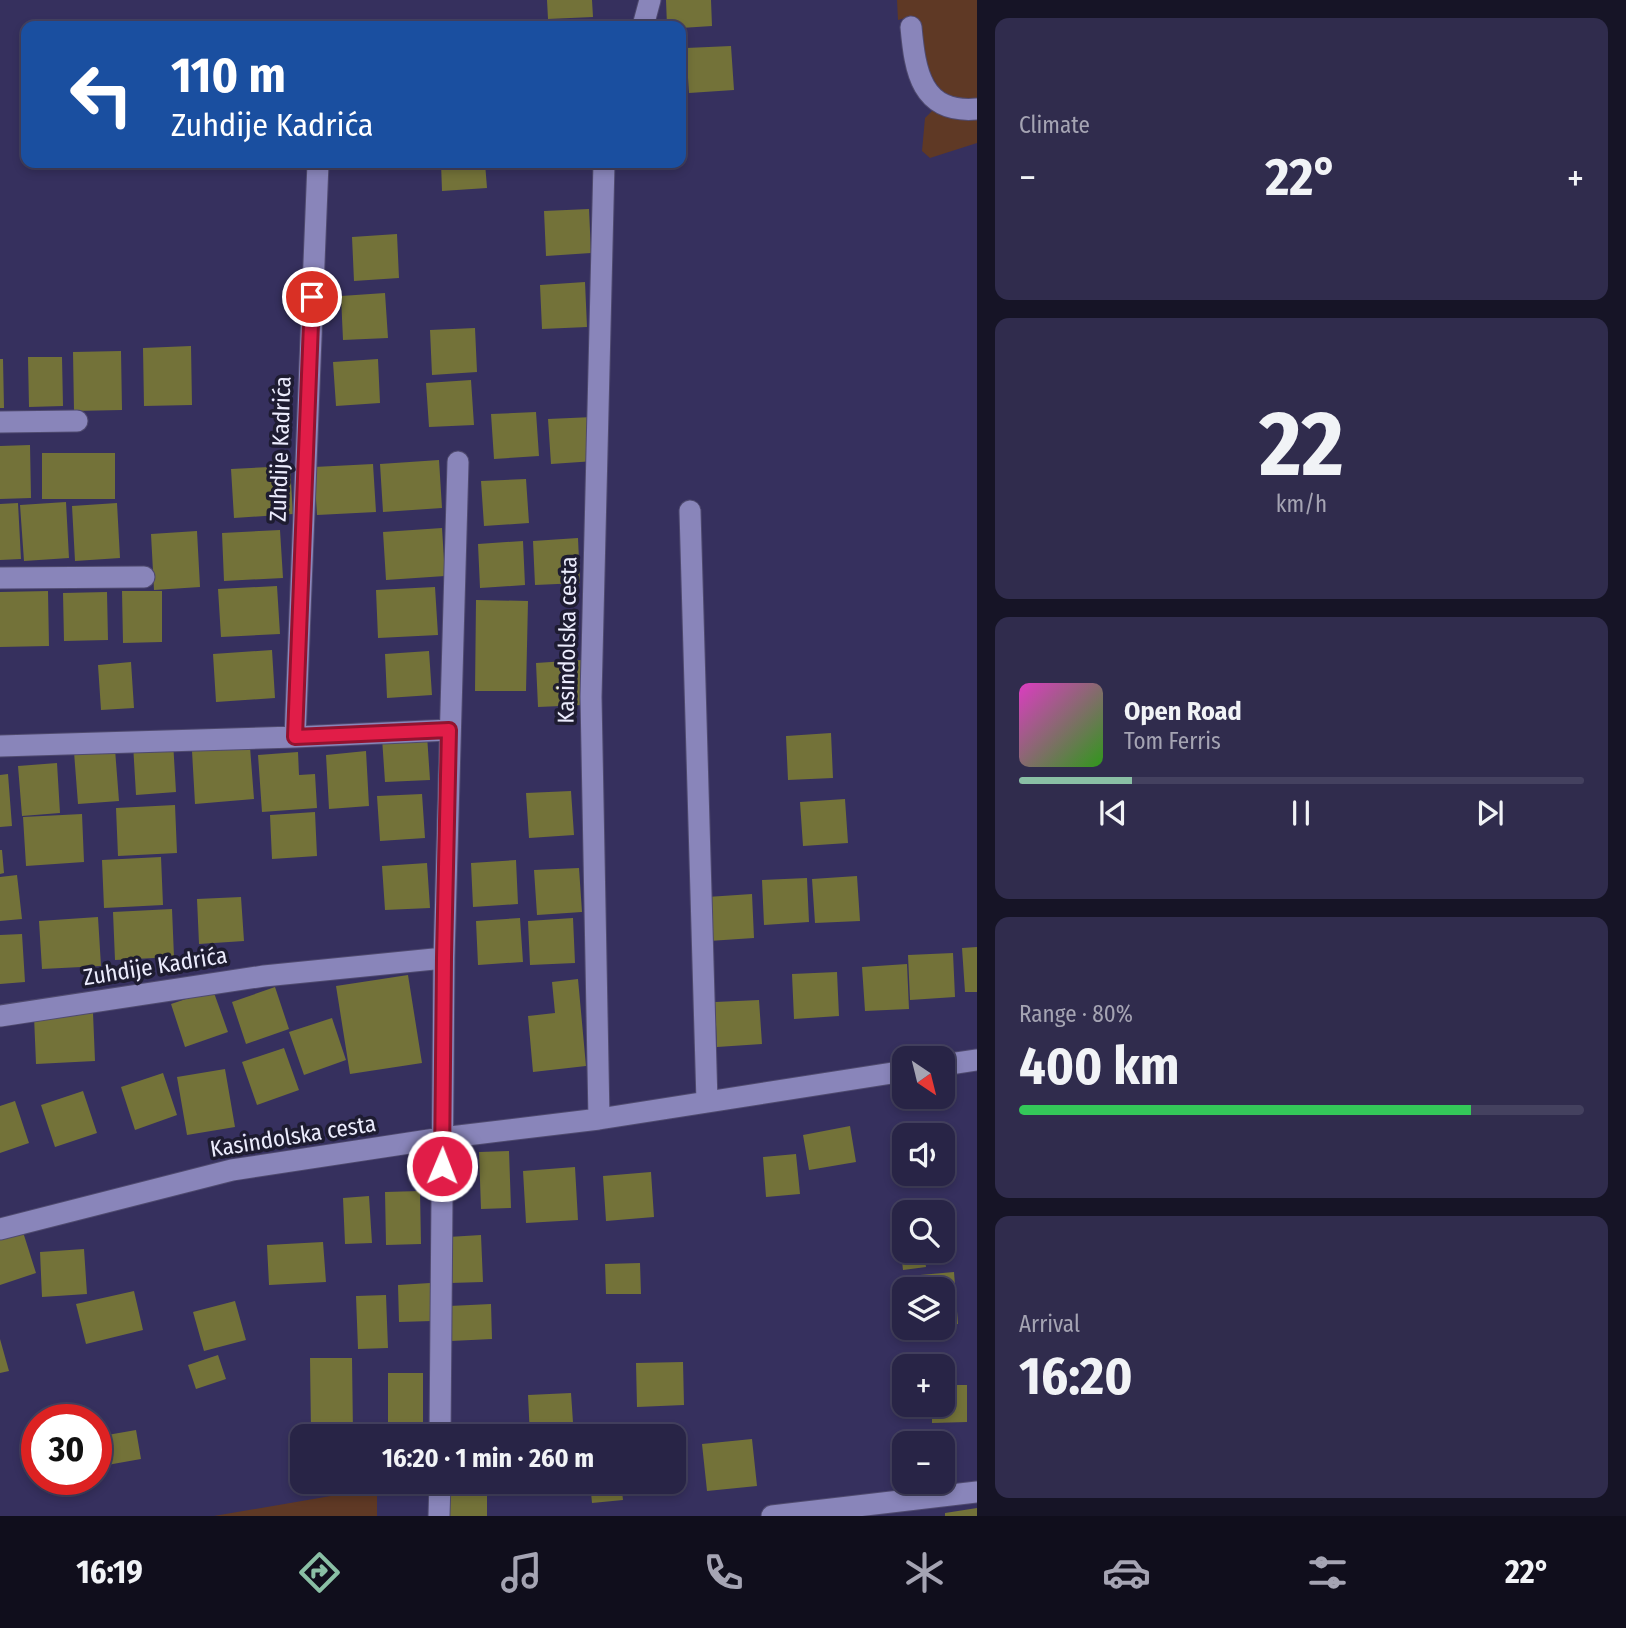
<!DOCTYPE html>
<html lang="en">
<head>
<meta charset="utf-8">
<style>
  :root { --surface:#282446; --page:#302c4d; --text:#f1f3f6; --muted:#a5a4b3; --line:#44415f; --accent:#8abfa5 }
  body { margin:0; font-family:"Fira Sans Condensed",sans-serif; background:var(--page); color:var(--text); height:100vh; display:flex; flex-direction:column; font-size:26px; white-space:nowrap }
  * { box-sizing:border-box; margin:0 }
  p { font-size:23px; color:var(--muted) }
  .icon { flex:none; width:38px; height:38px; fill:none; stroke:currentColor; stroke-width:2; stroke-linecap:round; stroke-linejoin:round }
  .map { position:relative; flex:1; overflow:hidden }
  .drawer { display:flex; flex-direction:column; gap:18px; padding:18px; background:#161426; width:649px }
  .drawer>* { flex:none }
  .hud { position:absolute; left:21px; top:21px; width:665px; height:147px; border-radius:14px; box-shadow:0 4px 10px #0003,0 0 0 2px var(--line); background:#1a4fa0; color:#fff; overflow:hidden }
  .needle { width:46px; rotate:145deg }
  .buttons { position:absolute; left:892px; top:1046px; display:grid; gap:14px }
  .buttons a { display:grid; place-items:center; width:63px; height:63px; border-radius:14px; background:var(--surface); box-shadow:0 4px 10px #0003,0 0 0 2px var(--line); font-size:35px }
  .speed { position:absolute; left:21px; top:1404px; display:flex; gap:14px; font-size:35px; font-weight:700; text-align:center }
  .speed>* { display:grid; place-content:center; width:91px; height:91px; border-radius:50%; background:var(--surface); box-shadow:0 4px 10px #0003,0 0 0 2px var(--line); line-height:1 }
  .speed .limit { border:10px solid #d22; background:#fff; color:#111 }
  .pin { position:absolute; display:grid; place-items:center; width:60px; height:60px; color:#fff; margin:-30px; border:4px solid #fff; border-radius:50%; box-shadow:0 2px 7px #0007 }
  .me { position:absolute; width:77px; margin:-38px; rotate:1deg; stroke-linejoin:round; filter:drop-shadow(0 0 5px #0008) }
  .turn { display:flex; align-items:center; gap:24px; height:147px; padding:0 35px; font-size:32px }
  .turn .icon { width:91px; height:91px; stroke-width:2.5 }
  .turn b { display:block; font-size:49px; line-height:60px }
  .big { font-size:52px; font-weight:700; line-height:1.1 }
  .drawer .card { flex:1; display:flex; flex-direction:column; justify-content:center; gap:10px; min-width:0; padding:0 24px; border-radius:14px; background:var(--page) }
  .drawer .dial { align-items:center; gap:0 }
  .dial b { font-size:91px; line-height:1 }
  .song { display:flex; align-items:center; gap:21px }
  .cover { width:84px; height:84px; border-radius:10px; background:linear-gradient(135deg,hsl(310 70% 55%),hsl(110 70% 35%)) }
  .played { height:7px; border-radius:4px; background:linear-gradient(90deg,var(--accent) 20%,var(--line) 20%) }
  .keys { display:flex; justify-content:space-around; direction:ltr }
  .heat { display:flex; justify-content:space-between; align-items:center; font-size:38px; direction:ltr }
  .charge { height:10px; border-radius:5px; background:linear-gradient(90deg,#34c759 80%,var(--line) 0) }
  .trip { position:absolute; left:290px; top:1424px; width:396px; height:70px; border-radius:14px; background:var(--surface); box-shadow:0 4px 10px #0003,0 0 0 2px var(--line); font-weight:700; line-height:70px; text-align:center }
  .dock { display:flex; height:112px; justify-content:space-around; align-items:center; background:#100e1c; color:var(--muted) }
  .dock .icon { width:49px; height:49px }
  .dock .current { color:var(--accent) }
  .dock b { font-size:32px; color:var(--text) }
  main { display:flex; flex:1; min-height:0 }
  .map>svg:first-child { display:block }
  .green { fill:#5f3925 }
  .building { fill:#737239 }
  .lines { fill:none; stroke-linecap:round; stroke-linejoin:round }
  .minor-casing { stroke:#4f4a6f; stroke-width:23 }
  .minor { stroke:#8985ba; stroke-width:21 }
  .route-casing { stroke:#92132f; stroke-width:18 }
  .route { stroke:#e11d48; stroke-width:12 }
  .labels { text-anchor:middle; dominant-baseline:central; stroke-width:7; stroke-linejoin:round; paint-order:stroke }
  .street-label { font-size:23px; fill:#ececfd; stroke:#1e1c31 }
</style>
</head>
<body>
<main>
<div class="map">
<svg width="977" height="1516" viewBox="0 0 977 1516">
  <rect width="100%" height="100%" fill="#36305e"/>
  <path class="green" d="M897 0H977V100C970 100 961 101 954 98 927 89 922 44 919 20L913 16 898 20Z
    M939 110 977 116V143L930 158 922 151 925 118 932 111Z
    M377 1488V1516H214Z"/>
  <path class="building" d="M547 0H592L593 17 548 19Z
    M666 0H711L712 26 681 28V26H667Z
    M731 46 734 90 689 93 686 48Z
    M441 163H485L487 188 442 191Z
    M589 209 591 253 546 256 544 211Z
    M397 234 399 278 354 281 352 237Z
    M585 282 587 327 542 329 540 285Z
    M385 293 388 338 343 340 341 296Z
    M475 328 477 372 432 375 430 330Z
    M191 346 192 405 144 406 143 348Z
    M121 351 122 410 74 411 73 352Z
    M28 357H62L63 406 29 407Z
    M0 359H3L4 408H0Z
    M378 359 380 403 336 406 333 362Z
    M471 380 474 425 429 427 426 383Z
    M536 412 539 456 494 459 491 414Z
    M593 417 595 461 551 464 548 419Z
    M30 445 31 498 0 499V446Z
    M42 453H115V499H42Z
    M439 460 442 508 383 512 380 464Z
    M373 464 376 512 317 515 314 467Z
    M290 466 293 514 234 518 231 469Z
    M526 479 529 523 484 526 481 481Z
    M66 502 69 558 24 561 20 505Z
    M18 503 21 559 0 560V504Z
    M117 503 120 558 75 561 72 506Z
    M442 528 445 576 386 580 383 532Z
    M280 530 283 578 224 581 222 533Z
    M197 531 200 587 154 590 151 534Z
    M578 538 580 583 535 585 533 541Z
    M523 541 525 585 480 588 478 544Z
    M277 586 280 634 221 637 218 589Z
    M435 587 438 635 378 638 376 590Z
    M48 591 49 646 0 647V592Z
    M122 591H162V642L123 643Z
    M107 592 108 640 64 641 63 593Z
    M476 600 528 601 526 691H475Z
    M272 650 275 698 216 702 213 654Z
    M429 651 432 695 387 698 385 654Z
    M581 660 583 705 538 707 536 663Z
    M131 662 134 708 101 710 98 665Z
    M831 733 833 778 788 780 786 736Z
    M427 735 430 780 385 782 382 738Z
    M173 741 176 792 136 795 133 744Z
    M250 747 254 799 195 804 192 751Z
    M115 749 119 801 78 804 74 752Z
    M366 751 369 806 329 809 326 755Z
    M298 752 299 775 315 774 317 808 262 812 258 755Z
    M57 763 60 813 22 816 18 766Z
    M8 774 12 826 0 827V775Z
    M571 791 574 835 529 838 526 793Z
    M422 794 425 838 380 841 377 796Z
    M845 799 848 843 803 846 800 802Z
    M175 805 177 853 118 856 116 808Z
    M315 812 317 856 272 859 270 815Z
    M82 814 84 862 26 866 23 817Z
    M0 850H2L4 873 0 874Z
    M161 857 163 905 104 908 102 860Z
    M516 860 518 904 473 907 471 863Z
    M427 863 430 908 385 910 382 866Z
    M579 868 582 912 537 915 534 870Z
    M17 875 22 919 0 921V877Z
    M857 876 860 921 815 923 812 879Z
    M807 878 809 922 764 925 762 880Z
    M752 894 754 938 709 941 707 897Z
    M241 897 244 941 199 944 197 899Z
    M172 909 174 957 115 960 113 912Z
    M98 917 101 966 42 969 39 921Z
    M520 918 523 962 478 965 476 921Z
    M573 918 575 963 530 965 528 921Z
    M22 934 25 982 0 984V935Z
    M977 947V992H965L962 948Z
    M953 953 955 997 910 1000 908 955Z
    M907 964 909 1009 865 1011 862 967Z
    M837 972 839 1016 794 1019 792 974Z
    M408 975 422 1063 350 1074 336 986Z
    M578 979 586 1066 533 1072 528 1016 555 1013 552 982Z
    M275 987 289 1029 246 1044 232 1002Z
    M213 990 228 1032 185 1047 171 1004Z
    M759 1000 762 1044 717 1047 715 1002Z
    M93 1013 95 1061 36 1064 34 1016Z
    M332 1018 346 1060 304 1075 289 1032Z
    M284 1048 299 1090 257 1105 242 1062Z
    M225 1069 235 1127 187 1135 177 1077Z
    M163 1073 177 1115 135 1130 121 1087Z
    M83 1091 97 1133 55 1147 41 1105Z
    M15 1101 29 1143 0 1153V1106Z
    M850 1126 856 1162 809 1170 803 1135Z
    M509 1151 511 1208 481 1209 479 1152Z
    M796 1154 800 1194 766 1197 763 1157Z
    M575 1167 578 1220 526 1223 523 1171Z
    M651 1172 654 1217 606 1221 603 1176Z
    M420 1191 421 1244 386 1245 385 1192Z
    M369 1196 372 1243 345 1244 343 1198Z
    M23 1232 36 1273 0 1285V1239Z
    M899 1234H905V1251H924L926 1267 903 1270Z
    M481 1235 483 1282 450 1283 448 1237Z
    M323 1242 326 1282 269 1285 267 1245Z
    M84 1249 87 1294 42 1297 40 1252Z
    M640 1263 641 1294H606L605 1264Z
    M954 1272 958 1324 943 1326V1290H921L920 1275Z
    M430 1283 432 1321 399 1322 398 1285Z
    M134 1291 143 1330 86 1344 76 1304Z
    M386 1295 388 1348 358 1349 356 1296Z
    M235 1301 246 1340 204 1351 193 1312Z
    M491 1304 492 1339 451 1341 449 1306Z
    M0 1339 9 1371 0 1373Z
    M218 1355 226 1379 196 1389 188 1365Z
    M310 1358H352L353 1433H311Z
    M683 1362 684 1405 637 1407 636 1363Z
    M388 1373H423V1422H388Z
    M943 1385H967V1422L932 1423V1405H943Z
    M571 1393 574 1437H530L528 1395Z
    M136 1430 141 1459 96 1467V1437Z
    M752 1439 757 1486 707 1491 702 1444Z
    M590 1482H621L623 1500 592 1503Z
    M448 1484H487V1516H448Z
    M977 1508V1516H945V1513Z"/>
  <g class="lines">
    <g class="minor-casing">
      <path id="minor" d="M643 26 650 0
        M911 27C915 71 921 114 977 109
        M0 422 77 421
        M690 511 707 1102
        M0 578 144 577
        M295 737 318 163
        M0 746 295 737 449 730
        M0 1016 264 976 444 958
        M943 1065 977 1060
        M599 1119 591 697 604 163
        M0 1229 232 1170 442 1138 599 1119 905 1071
        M440 1437 444 958 458 462
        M439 1516 440 1482
        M772 1516 977 1492"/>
    </g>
    <use href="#minor" class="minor"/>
  </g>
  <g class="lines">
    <g class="route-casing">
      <path id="route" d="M312 297 295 737 449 730 444 958 442 1166"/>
    </g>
    <use href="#route" class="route"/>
  </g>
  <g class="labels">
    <g class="street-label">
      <text transform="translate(280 449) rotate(-88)">Zuhdije Kadrića</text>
      <text transform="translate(567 640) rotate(-89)">Kasindolska cesta</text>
      <text transform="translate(155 966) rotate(-9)">Zuhdije Kadrića</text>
      <text transform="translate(293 1136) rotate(-9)">Kasindolska cesta</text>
    </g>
  </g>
</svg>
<div class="buttons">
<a><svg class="needle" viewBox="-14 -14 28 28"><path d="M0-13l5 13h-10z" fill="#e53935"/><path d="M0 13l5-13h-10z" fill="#a5a4b3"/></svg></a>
<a><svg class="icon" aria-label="sound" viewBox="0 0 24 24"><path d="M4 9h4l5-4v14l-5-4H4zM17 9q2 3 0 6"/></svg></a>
<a><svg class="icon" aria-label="search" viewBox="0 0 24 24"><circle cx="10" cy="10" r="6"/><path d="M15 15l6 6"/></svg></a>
<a><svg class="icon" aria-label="layers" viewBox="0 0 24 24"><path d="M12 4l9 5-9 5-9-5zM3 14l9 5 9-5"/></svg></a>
<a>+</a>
<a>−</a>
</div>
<div class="speed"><div class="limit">30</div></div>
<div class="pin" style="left:312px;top:297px;background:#d93025"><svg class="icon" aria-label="arrive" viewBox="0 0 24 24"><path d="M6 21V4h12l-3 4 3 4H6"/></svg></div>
<svg class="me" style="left:442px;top:1166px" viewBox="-20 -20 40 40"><circle r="17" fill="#e11d48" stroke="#fff" stroke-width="3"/><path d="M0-11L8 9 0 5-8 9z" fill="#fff"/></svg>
<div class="trip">16:20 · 1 min · 260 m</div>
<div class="hud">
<div class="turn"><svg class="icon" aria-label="left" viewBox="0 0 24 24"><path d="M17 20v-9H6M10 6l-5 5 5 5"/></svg><div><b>110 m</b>Zuhdije Kadrića</div></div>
</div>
</div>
<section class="drawer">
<div class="card"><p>Climate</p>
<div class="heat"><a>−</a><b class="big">22°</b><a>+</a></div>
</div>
<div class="card dial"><b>22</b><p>km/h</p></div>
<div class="card">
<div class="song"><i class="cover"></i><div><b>Open Road</b><p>Tom Ferris</p></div></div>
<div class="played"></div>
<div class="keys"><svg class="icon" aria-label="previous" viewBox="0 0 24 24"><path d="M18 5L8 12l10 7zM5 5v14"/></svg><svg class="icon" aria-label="pause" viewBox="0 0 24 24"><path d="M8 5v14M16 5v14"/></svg><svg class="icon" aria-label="next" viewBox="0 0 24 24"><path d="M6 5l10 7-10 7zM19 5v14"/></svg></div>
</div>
<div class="card"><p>Range · 80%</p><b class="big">400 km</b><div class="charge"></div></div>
<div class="card"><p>Arrival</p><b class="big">16:20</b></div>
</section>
</main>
<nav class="dock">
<b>16:19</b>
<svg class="icon current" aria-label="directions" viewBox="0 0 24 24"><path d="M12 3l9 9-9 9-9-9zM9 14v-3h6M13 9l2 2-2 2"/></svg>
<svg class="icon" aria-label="music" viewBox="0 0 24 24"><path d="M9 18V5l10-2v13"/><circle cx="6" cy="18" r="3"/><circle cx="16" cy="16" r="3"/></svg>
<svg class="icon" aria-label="phone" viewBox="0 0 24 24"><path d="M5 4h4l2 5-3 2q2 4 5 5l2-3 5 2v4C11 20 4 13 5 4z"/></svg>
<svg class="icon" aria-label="climate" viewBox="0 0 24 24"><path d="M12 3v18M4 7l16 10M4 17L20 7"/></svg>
<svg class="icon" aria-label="car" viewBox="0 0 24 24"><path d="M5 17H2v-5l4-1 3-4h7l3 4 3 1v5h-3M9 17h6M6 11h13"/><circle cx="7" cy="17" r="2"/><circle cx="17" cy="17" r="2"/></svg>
<svg class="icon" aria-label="filters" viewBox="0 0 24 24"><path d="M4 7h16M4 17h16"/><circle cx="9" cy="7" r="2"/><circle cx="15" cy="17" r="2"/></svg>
<b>22°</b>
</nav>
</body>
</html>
